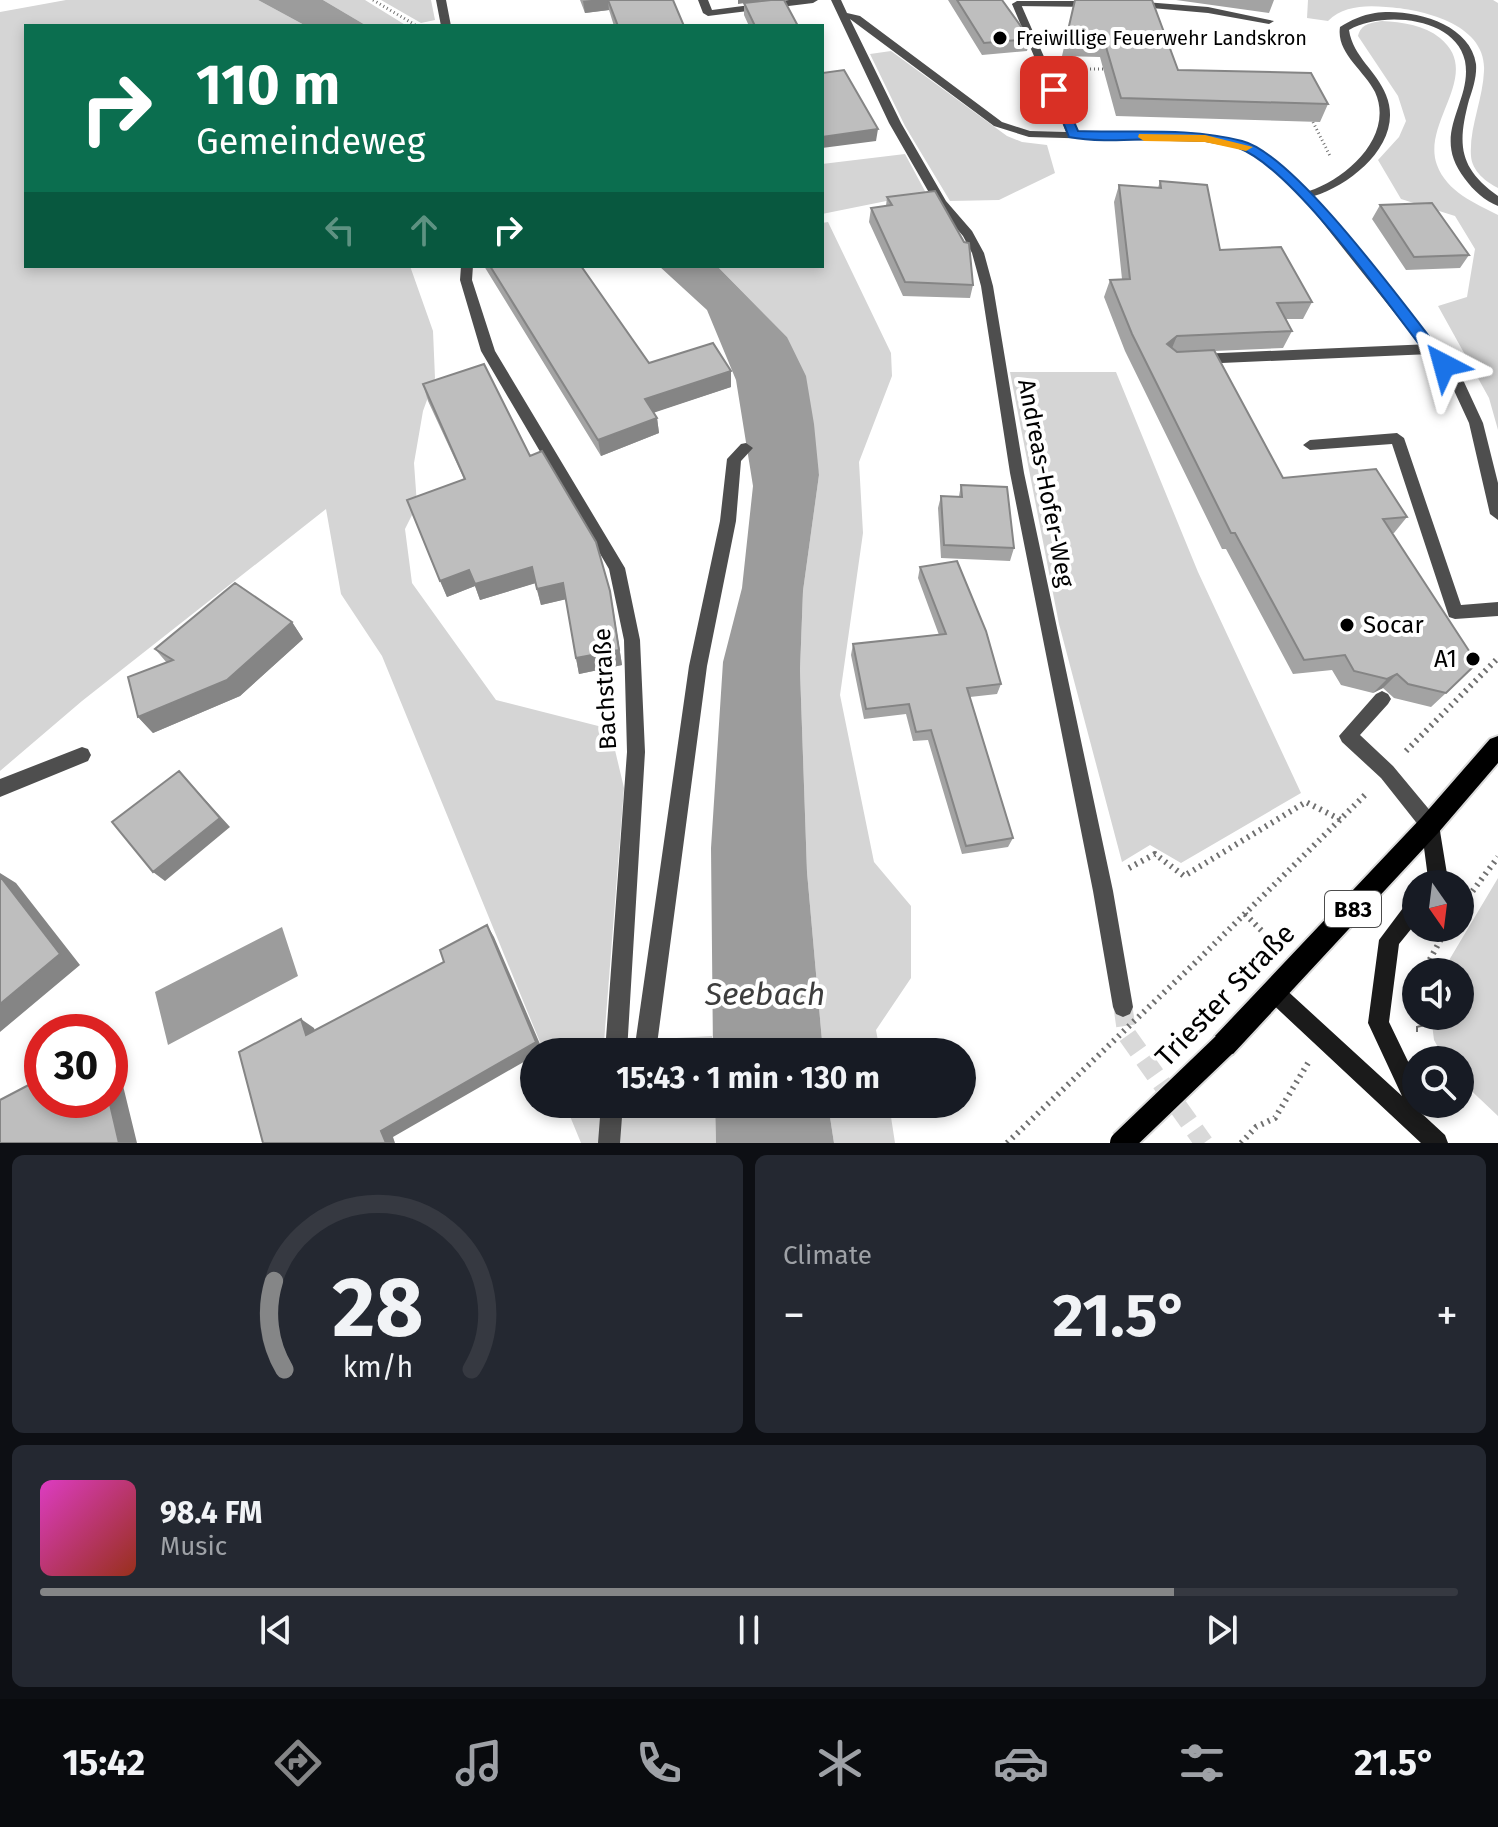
<!DOCTYPE html>
<html lang="en">
<head>
<meta charset="utf-8">
<style>
  :root { --surface:#171b24; --page:#242831; --text:#f1f3f6; --muted:#9ea1a6; --line:#363941; --accent:#858687 }
  body { margin:0; font-family:"Fira Sans",sans-serif; background:var(--page); color:var(--text); height:100vh; display:flex; flex-direction:column; font-size:30px; white-space:nowrap }
  * { box-sizing:border-box; margin:0 }
  p { font-size:26px; color:var(--muted) }
  .icon { flex:none; width:44px; height:44px; fill:none; stroke:currentColor; stroke-width:2; stroke-linecap:round; stroke-linejoin:round }
  .map { position:relative; height:1143px; overflow:hidden }
  .side { display:flex; flex-direction:column; gap:12px; padding:12px; background:#0d0f14; flex:1 }
  .side>* { flex:none }
  .top-card { position:absolute; left:24px; top:24px; width:800px; height:244px; border-radius:0px; box-shadow:0 4px 12px #0003; background:#0b6e4f; color:#fff; overflow:hidden }
  .needle { width:52px; rotate:166deg }
  .fabs { position:absolute; left:1402px; top:870px; display:grid; gap:16px }
  .fabs a { display:grid; place-items:center; width:72px; height:72px; border-radius:50%; background:var(--surface); box-shadow:0 4px 12px #0003; font-size:40px }
  .speed { position:absolute; left:24px; top:1014px; display:flex; gap:16px; font-size:40px; font-weight:700; text-align:center }
  .speed>* { display:grid; place-content:center; width:104px; height:104px; border-radius:50%; background:var(--surface); box-shadow:0 4px 12px #0003; line-height:1 }
  .speed .limit { border:12px solid #d22; background:#fff; color:#111 }
  .pin { position:absolute; display:grid; place-items:center; width:68px; height:68px; color:#fff; margin:-34px; border-radius:16px; box-shadow:0 4px 12px #0006 }
  .me { position:absolute; width:88px; margin:-44px; rotate:321deg; stroke-linejoin:round; filter:drop-shadow(0 0 6px #0008) }
  .turn { display:flex; align-items:center; gap:28px; height:168px; padding:0 40px; font-size:36px }
  .turn .icon { width:104px; height:104px; stroke-width:2.5 }
  .turn b { display:block; font-size:56px; line-height:68px }
  .lanes { display:flex; align-items:center; height:76px; padding:0 40px; background:#0003; justify-content:center; gap:40px; direction:ltr }
  .lanes .off { opacity:.35 }
  .big { font-size:60px; font-weight:700; line-height:1.1 }
  .side .widget { flex:1; display:flex; flex-direction:column; justify-content:center; gap:12px; min-width:0; padding:0 28px; border-radius:12px; background:var(--page) }
  .side .dial { align-items:center; gap:0 }
  .dial svg { height:208px; overflow:visible; fill:none; stroke:var(--line); stroke-width:7; stroke-linecap:round; text-anchor:middle }
  .dial text { fill:var(--text); stroke:none }
  .song { display:flex; align-items:center; gap:24px }
  .cover { width:96px; height:96px; border-radius:12px; background:linear-gradient(135deg,hsl(310 70% 55%),hsl(10 70% 35%)) }
  .played { height:8px; border-radius:4px; background:linear-gradient(90deg,var(--accent) 80%,var(--line) 80%) }
  .keys { display:flex; justify-content:space-around; direction:ltr }
  .heat { display:flex; justify-content:space-between; align-items:center; font-size:44px; direction:ltr }
  .side .tiles { flex:1; display:grid; gap:12px; grid-template-columns:1fr 1fr }
  .widget:last-child { grid-column:span 2 }
  .trip { position:absolute; left:520px; top:1038px; width:456px; height:80px; border-radius:40px; background:var(--surface); box-shadow:0 4px 12px #0003; font-weight:700; line-height:80px; text-align:center }
  .menu { display:flex; height:128px; justify-content:space-around; align-items:center; background:#090b0e; color:var(--muted) }
  .menu .icon { width:56px; height:56px }
  .menu .selected { color:var(--accent) }
  .menu b { font-size:36px; color:var(--text) }
  .map>svg:first-child { display:block }
  .green { fill:#d5d5d5 }
  .water { fill:#9c9c9c }
  .lines { fill:none; stroke-linecap:round; stroke-linejoin:round }
  .street-tunnel { stroke:#d9d9d9; stroke-width:19; stroke-dasharray:19 10; stroke-linecap:butt }
  .primary-casing { stroke:#dbdbdb; stroke-width:4 }
  .path-far1 { stroke:#707070; stroke-width:3; stroke-dasharray:1 3; stroke-linecap:butt }
  .path { stroke:#707070; stroke-width:6; stroke-dasharray:2 5; stroke-linecap:butt }
  .lane { fill:#4e4e4e; fill-rule:evenodd }
  .street { fill:#4e4e4e; fill-rule:evenodd }
  .secondary { fill:#1b1b1b; fill-rule:evenodd }
  .primary { fill:#000; fill-rule:evenodd }
  .primary-bridge-casing { stroke:#dbdbdb; stroke-width:28; stroke-linecap:butt }
  .path-bridge { stroke:#707070; stroke-width:6; stroke-dasharray:2 5; stroke-linecap:butt }
  .primary-bridge { stroke:#000; stroke-width:24 }
  .wall { fill:#a3a3a3 }
  .shaded-wall { fill:#858585 }
  .building { fill:#bebebe; stroke:#858585; stroke-width:2 }
  .route { fill:#1a73e8; stroke:#114b97; stroke-width:2 }
  .slow { fill:#f59e0b }
  .poi-dot { fill:#000; stroke:#fff; stroke-width:3 }
  .labels { text-anchor:middle; dominant-baseline:central; stroke-width:8; stroke-linejoin:round; paint-order:stroke }
  .far-poi-label { font-size:20px; fill:#000; stroke:#fff; text-anchor:start }
  .shield { fill:#fff; stroke:#4c4c4c; stroke-width:2 }
  .shield-label { font-size:22px; font-weight:bold; fill:#000 }
  .street-label { font-size:24px; fill:#000; stroke:#fff }
  .poi-label { font-size:24px; fill:#000; stroke:#fff; text-anchor:start }
  .near-street-label { font-size:28px; fill:#000; stroke:#fff }
  .near-water-label { font-size:32px; font-style:italic; fill:#3d3d3d; stroke:#fff }
</style>
</head>
<body>
<div class="map">
<svg width="1498" height="1143" viewBox="0 0 1498 1143">
  <rect width="100%" height="100%" fill="#fff"/>
  <path class="green" d="M66 0H258L306 26H26V266H410L433 331 435 378 423 411 414 463 417 505 405 529 412 583 496 700 610 729 624 788 604 1042 712 1036 713 1052H544L382 656 341 594 326 509 82 701 0 771V12Z
    M323 0H365L407 26H367Z
    M381 0H431L435 20 421 23Z
    M1308 0H1493L1498 3V188C1486 182 1472 171 1471 156 1469 128 1483 99 1484 71 1487 24 1422 9 1386 7 1365 5 1343 6 1328 21L1307 18Z
    M1382 21C1402 22 1424 25 1440 38 1484 74 1421 122 1437 165 1447 192 1475 203 1498 215V430L1489 398 1438 306 1467 297 1475 249 1455 216 1401 199 1378 160 1399 137 1406 121 1398 96 1358 36C1361 24 1370 23 1382 21Z
    M891 51 1007 136 1022 142 1047 145 1055 173 999 200 950 201 905 126 870 54Z
    M905 154 926 193 822 214V164Z
    M828 222 891 353 892 376 859 462 863 533 840 695 874 862 911 906V978L876 1030 880 1052H823L807 872 800 670 803 591 819 475 787 337 717 266H822V223Z
    M1010 372H1116L1198 572 1301 793 1181 863 1150 845 1122 862 1059 624Z
    M1498 878V1116L1460 1080V1060H1445L1434 1040 1431 1016H1460V972H1442Z
    M565 1104H715L716 1143H581Z
    M828 1104H889L895 1143H834Z"/>
  <path class="water" d="M258 0H323L367 26H306Z
    M659 266H717L787 337 806 376 814 424 819 475 803 591 800 670 807 872 823 1052H713L711 848 723 662 742 588 753 486 736 380 707 310Z
    M282 927 298 976 168 1045 155 992Z
    M715 1104H828L834 1143H716Z"/>
  <g class="lines">
    <path class="street-tunnel" d="M1123 1007 1127 1035 1204 1143"/>
    <g class="primary-casing">
      <path id="primary" d="M1498 736V763L1438 833 1233 1054 1224 1058 1215 1054 1211 1045 1215 1036 1422 817 1490 739Z"/>
    </g>
    <path class="path-far1" d="M373 0 417 26
      M1070 69H1108
      M1313 122 1330 156"/>
    <path class="path" d="M1406 751 1498 658
      M1129 868 1155 854 1184 876 1306 802 1341 820
      M1460 908 1498 857
      M1245 914 1275 944
      M1199 959 1366 794
      M1423 972 1447 928
      M1416 1029H1421L1418 1016
      M1241 1143 1256 1127 1275 1118 1308 1063"/>
    <path class="lane" d="M698 0H708L712 10 789 0H818L813 3 708 16 703 13Z
      M1017 1H1093L1098 4 1093 7 1014 6 1012 4Z
      M1132 1 1208 7 1274 21 1269 24 1208 13 1129 6 1127 4Z
      M1431 344 1438 349 1431 354 1199 364 1192 359 1199 354Z
      M1397 433 1404 438 1461 605 1498 602V616L1455 619 1449 617 1392 444 1310 450 1303 445 1310 440Z
      M746 443 753 448 741 461 736 521 707 666 656 1052H634L689 666 720 521 727 459 741 444Z
      M1382 691 1388 694 1391 699 1388 704 1360 735 1393 766 1437 819 1439 825 1437 831 1430 834 1423 831 1381 778 1342 742 1339 736 1376 694Z"/>
    <path class="street" d="M436 0H446L451 26H441Z
      M831 0H841L847 13 860 16 1002 122 1030 131 1066 132 1012 4 1020 2 1077 132C1131 134 1222 126 1267 154 1282 163 1296 179 1309 191 1346 179 1395 136 1375 92 1364 70 1336 53 1340 27 1351 20 1362 15 1375 13 1409 8 1470 22 1476 64 1477 76 1473 89 1469 100 1457 145 1459 168 1498 196V206C1485 201 1473 190 1465 179 1429 133 1473 103 1465 61 1455 16 1381 11 1349 30 1353 57 1377 71 1386 95 1405 141 1353 184 1314 196L1464 382 1483 423 1498 483V520L1490 514 1469 423 1451 384 1303 198 1261 159 1238 148 1205 142 1029 137 994 126 850 19 901 123 946 201 972 231 984 253 993 286 1024 473 1113 891 1133 1007 1130 1014 1123 1017 1116 1014 1113 1007 1093 891 1010 473 981 286 972 253 963 236 935 203 889 123Z
      M461 266H473L472 280 495 351 625 568 640 640 645 752 627 1052H605L627 752 624 640 609 569 481 351 460 280Z
      M82 747 88 749 91 755 88 761 0 797V779Z
      M601 1104H623L620 1143H598Z"/>
    <path class="secondary" d="M1430 816 1437 819 1439 825 1448 880 1446 884H1425L1428 878 1421 825 1423 819Z
      M1416 897V923L1399 944 1389 1022 1416 1078V1104H1426L1424 1109 1419 1111 1445 1135 1448 1143H1421L1268 1000 1265 993 1268 986 1275 983 1282 986 1402 1096 1368 1023 1379 940 1409 900Z"/>
    <use href="#primary" class="primary"/>
    <g class="primary-bridge-casing">
      <path id="primary-bridge" d="M1122 1143 1224 1045"/>
    </g>
    <path class="path-bridge" d="M1007 1143 1199 959"/>
    <use href="#primary-bridge" class="primary-bridge"/>
  </g>
  <path class="wall" d="M580 0H673L684 26H614L609 10 585 13Z
    M948 0H1002L1030 39 1027 51 982 55Z
    M1075 0 1178 70 1328 104 1320 122 1116 116 1100 57 1062 56Z
    M1176 0H1274L1269 13Z
    M744 3 798 26H749L744 15Z
    M1160 181 1220 250 1312 302 1303 319H1286L1292 331 1283 348 1214 351 1283 478 1407 517 1394 533H1392L1446 693 1431 707 1394 698 1383 688 1373 693 1341 685 1332 670 1293 674 1226 549H1222L1125 351 1104 297 1110 280 1122 279 1114 202 1119 185 1158 188Z
    M887 197 973 285 970 298 903 296 869 222 871 208 886 206Z
    M1380 205 1469 255 1460 268 1406 270 1372 219Z
    M484 266H581L649 363 731 387 654 412 657 418 659 433 601 456Z
    M423 384 530 456 613 607 622 665 579 674 576 658 566 599 541 605 535 583 480 600 475 586 447 597 407 500 464 479 428 401Z
    M961 485 1014 548 1010 561 941 558 938 508 941 496H959Z
    M920 567 1001 684 997 694 970 697 1013 838 1008 847 962 854 928 740 913 741 906 714 864 719 851 655 853 644 939 635 918 578Z
    M292 622 303 639 240 696 153 733 138 717 167 663 155 649Z"/>
  <path class="shaded-wall" d="M591 0H608L609 10 585 13 583 1Z
    M738 0H766L738 4Z
    M878 129 876 141 822 148V137Z
    M1177 336 1170 353 1167 344Z
    M731 371V387L647 415 645 399Z
    M657 418 659 433 601 456 598 440Z
    M532 567 536 583 480 600 475 586 447 597 440 581 469 570Z
    M563 583 567 599 541 605 537 589Z
    M610 591 622 665 579 674 576 658Z
    M292 622 303 639 240 696 153 733 138 717Z
    M1397 674 1383 688 1373 693 1387 679Z
    M179 771 230 827 165 881 153 872Z
    M0 873 16 883 80 965 0 1032Z
    M487 925 494 937 543 1051 534 1052V1056L393 1137 395 1143H386L381 1131Z
    M301 1019 314 1028 319 1044 306 1035Z
    M110 1054 116 1057 137 1143H119L109 1100H110Z"/>
  <path class="building" d="M608 0H673L684 26H618Z
    M771 0H784L798 26H755L744 3Z
    M957 0H1002L1030 39 984 43Z
    M1075 0H1152L1178 70 1311 73 1328 104 1121 98 1104 40 1066 39Z
    M844 70 878 129 822 137V73Z
    M1160 181 1207 185 1220 250 1281 247 1312 302 1277 303 1292 331 1177 336 1167 344 1177 352 1214 350 1283 478 1376 469 1407 517 1383 519 1477 663 1446 693 1408 684 1397 674 1387 679 1354 671 1345 655 1304 660 1235 533H1231L1132 334 1110 280 1130 279 1119 185 1161 188Z
    M935 191 964 242 969 243 973 285 905 282 871 208 892 205 887 197Z
    M1432 203 1469 255 1414 257 1380 205Z
    M490 266H581L649 363 713 343 731 371 645 399 657 418 598 440Z
    M484 364 530 456 542 451 596 542 610 591 619 650 576 658 563 583 537 589 532 567 475 584 469 570 440 581 407 500 465 479 423 384Z
    M961 485 1007 487 1014 548 944 545 941 496 962 497Z
    M957 561 986 631 1001 684 967 688 1013 838 966 846 931 730 916 732 909 704 866 709 853 644 946 634 920 567Z
    M235 583 292 622 227 680 138 717 128 677 173 660 155 649Z
    M179 771 220 818 153 872 112 822Z
    M0 876 60 954 0 1004Z
    M487 925 536 1042 381 1131 386 1143H263L239 1052 301 1019 306 1035 444 962 440 950Z
    M42 1078V1100H109L119 1143H0V1100Z"/>
  <path class="route" d="M1050 88 1060 90 1078 131C1131 133 1190 127 1242 141 1297 155 1409 312 1449 362V369H1438C1396 316 1297 171 1239 148 1189 129 1121 147 1069 137Z"/>
  <path class="slow" d="M1139 134 1205 135 1253 147 1246 151 1205 142 1144 141 1138 137Z"/>
  <g class="poi-dot">
    <circle cx="1000" cy="38" r="8"/>
    <circle cx="1347" cy="625" r="8"/>
    <circle cx="1473" cy="659" r="8"/>
  </g>
  <g class="labels">
    <g class="far-poi-label">
      <text x="1016" y="38">Freiwillige Feuerwehr Landskron</text>
    </g>
    <rect class="shield" x="1325" y="891" width="56" height="36" rx="6"/>
    <g class="shield-label">
      <text x="1353" y="909">B83</text>
    </g>
    <g class="street-label">
      <text transform="translate(1046 483) rotate(79)">Andreas-Hofer-Weg</text>
      <text transform="translate(605 689) rotate(-93)">Bachstraße</text>
    </g>
    <g class="poi-label">
      <text x="1363" y="625">Socar</text>
      <text x="1457" y="659" text-anchor="end">A1</text>
    </g>
    <g class="near-street-label">
      <text transform="translate(1225 995) rotate(-46)">Triester Straße</text>
    </g>
    <g class="near-water-label">
      <text x="765" y="994">Seebach</text>
    </g>
  </g>
</svg>
<div class="fabs">
<a><svg class="needle" viewBox="-14 -14 28 28"><path d="M0-13l5 13h-10z" fill="#e53935"/><path d="M0 13l5-13h-10z" fill="#9ea1a6"/></svg></a>
<a><svg class="icon" aria-label="sound" viewBox="0 0 24 24"><path d="M4 9h4l5-4v14l-5-4H4zM17 9q2 3 0 6"/></svg></a>
<a><svg class="icon" aria-label="search" viewBox="0 0 24 24"><circle cx="10" cy="10" r="6"/><path d="M15 15l6 6"/></svg></a>
</div>
<div class="speed"><div class="limit">30</div></div>
<div class="pin" style="left:1054px;top:90px;background:#d93025"><svg class="icon" aria-label="arrive" viewBox="0 0 24 24"><path d="M6 21V4h12l-3 4 3 4H6"/></svg></div>
<svg class="me" style="left:1444px;top:365px" viewBox="-20 -20 40 40"><path d="M0-17L14 15 0 8-14 15z" fill="#1a73e8" stroke="#fff" stroke-width="4"/></svg>
<div class="trip">15:43 · 1 min · 130 m</div>
<div class="top-card">
<div class="turn"><svg class="icon" aria-label="right" viewBox="0 0 24 24"><path d="M7 20v-9h11M14 6l5 5-5 5"/></svg><div><b>110 m</b>Gemeindeweg</div></div>
<div class="lanes"><svg class="icon off" aria-label="left" viewBox="0 0 24 24"><path d="M17 20v-9H6M10 6l-5 5 5 5"/></svg><svg class="icon off" aria-label="ahead" viewBox="0 0 24 24"><path d="M12 20V5M6 11l6-6 6 6"/></svg><svg class="icon" aria-label="right" viewBox="0 0 24 24"><path d="M7 20v-9h11M14 6l5 5-5 5"/></svg></div>
</div>
</div>
<section class="side">
<div class="tiles">
<div class="widget dial"><svg viewBox="0 0 100 80">
<path d="M14 69A42 42 0 1 1 86 69"/>
<path d="M14 69A42 42 0 0 1 10 35" stroke="#858687"/>
<text x="50" y="56" font-size="32" font-weight="700">28</text>
<text x="50" y="72" font-size="11">km/h</text>
</svg></div>
<div class="widget"><p>Climate</p>
<div class="heat"><a>−</a><b class="big">21.5°</b><a>+</a></div>
</div>
<div class="widget">
<div class="song"><i class="cover"></i><div><b>98.4 FM</b><p>Music</p></div></div>
<div class="played"></div>
<div class="keys"><svg class="icon" aria-label="previous" viewBox="0 0 24 24"><path d="M18 5L8 12l10 7zM5 5v14"/></svg><svg class="icon" aria-label="pause" viewBox="0 0 24 24"><path d="M8 5v14M16 5v14"/></svg><svg class="icon" aria-label="next" viewBox="0 0 24 24"><path d="M6 5l10 7-10 7zM19 5v14"/></svg></div>
</div>
</div>
</section>
<nav class="menu">
<b>15:42</b>
<svg class="icon selected" aria-label="directions" viewBox="0 0 24 24"><path d="M12 3l9 9-9 9-9-9zM9 14v-3h6M13 9l2 2-2 2"/></svg>
<svg class="icon" aria-label="music" viewBox="0 0 24 24"><path d="M9 18V5l10-2v13"/><circle cx="6" cy="18" r="3"/><circle cx="16" cy="16" r="3"/></svg>
<svg class="icon" aria-label="phone" viewBox="0 0 24 24"><path d="M5 4h4l2 5-3 2q2 4 5 5l2-3 5 2v4C11 20 4 13 5 4z"/></svg>
<svg class="icon" aria-label="climate" viewBox="0 0 24 24"><path d="M12 3v18M4 7l16 10M4 17L20 7"/></svg>
<svg class="icon" aria-label="car" viewBox="0 0 24 24"><path d="M5 17H2v-5l4-1 3-4h7l3 4 3 1v5h-3M9 17h6M6 11h13"/><circle cx="7" cy="17" r="2"/><circle cx="17" cy="17" r="2"/></svg>
<svg class="icon" aria-label="filters" viewBox="0 0 24 24"><path d="M4 7h16M4 17h16"/><circle cx="9" cy="7" r="2"/><circle cx="15" cy="17" r="2"/></svg>
<b>21.5°</b>
</nav>
</body>
</html>
